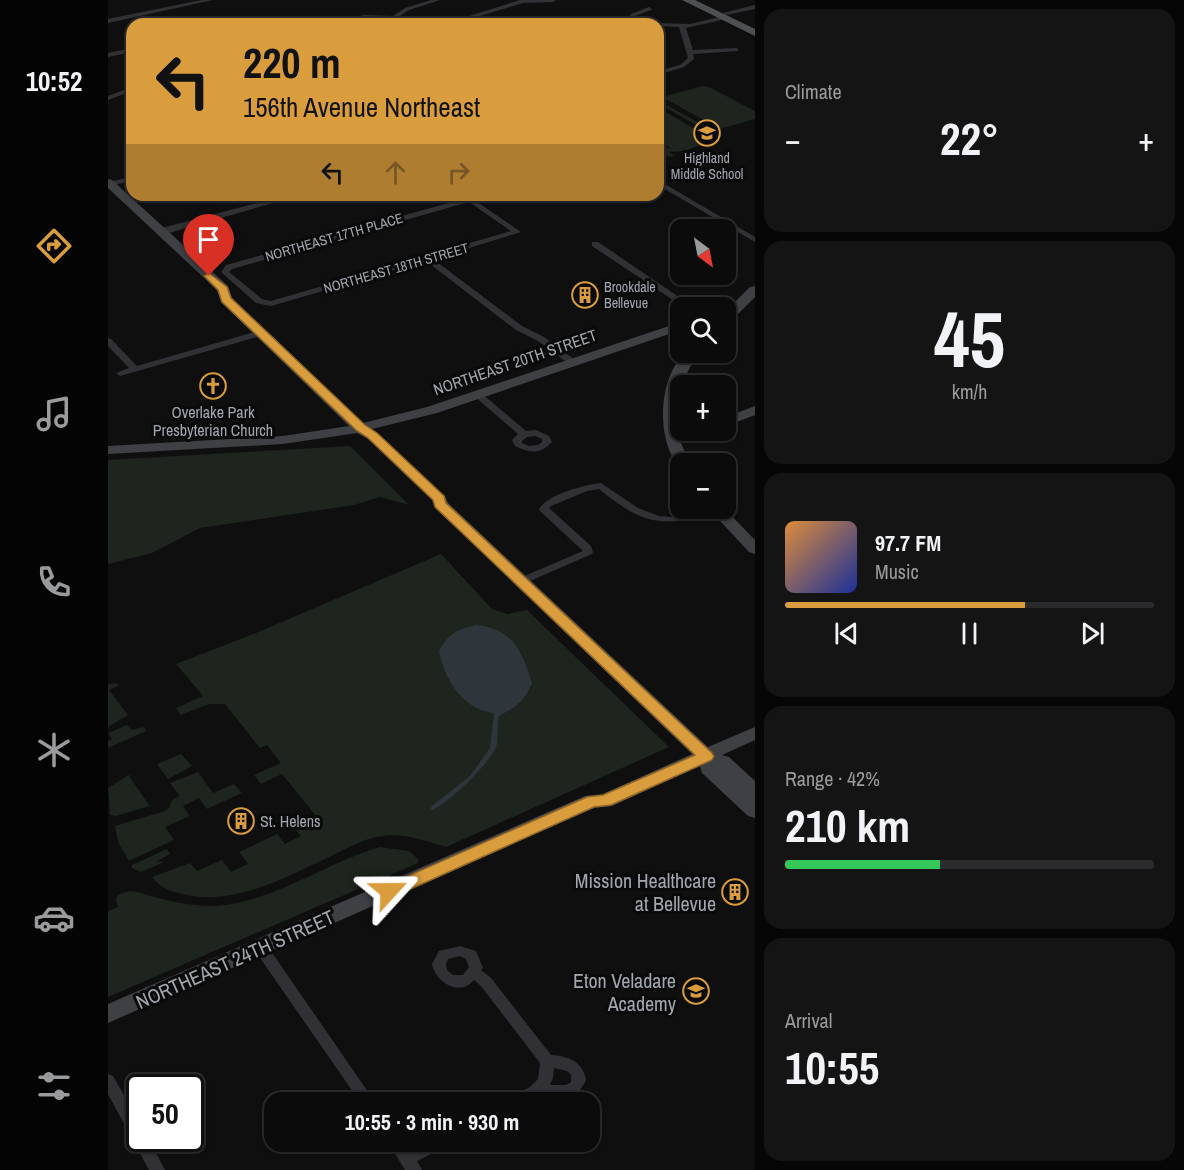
<!DOCTYPE html>
<html lang="en">
<head>
<meta charset="utf-8">
<style>
  :root { --surface:#0b0b0c; --page:#141415; --text:#f1f3f6; --muted:#9a9b9d; --line:#2b2b2d; --accent:#da9d3d }
  body { margin:0; font-family:"Archivo Narrow",sans-serif; background:var(--page); color:var(--text); height:100vh; display:flex; flex-direction:column; font-size:22px; white-space:nowrap }
  * { box-sizing:border-box; margin:0 }
  p { font-size:20px; color:var(--muted) }
  .icon { flex:none; width:33px; height:33px; fill:none; stroke:currentColor; stroke-width:2; stroke-linecap:round; stroke-linejoin:round }
  .map { position:relative; flex:1; overflow:hidden }
  .panel { display:flex; flex-direction:column; gap:9px; padding:9px; background:#060607; width:429px }
  .panel>* { flex:none }
  .top-card { position:absolute; left:18px; top:18px; width:538px; height:183px; border-radius:18px; box-shadow:0 2px 4px #0004,0 0 0 2px var(--line); background:#da9d3d; color:#111; overflow:hidden }
  .needle { width:39px; rotate:148deg }
  .fabs { position:absolute; left:562px; top:219px; display:grid; gap:12px }
  .fabs a { display:grid; place-items:center; width:66px; height:66px; border-radius:12px; background:var(--surface); box-shadow:0 2px 4px #0004,0 0 0 2px var(--line); font-size:30px }
  .speed { position:absolute; left:18px; top:1074px; display:flex; gap:12px; font-size:30px; font-weight:700; text-align:center }
  .speed>* { display:grid; place-content:center; width:78px; height:78px; border-radius:50%; background:var(--surface); box-shadow:0 2px 4px #0004,0 0 0 2px var(--line); line-height:1 }
  .speed .limit { border:3px solid #111; border-radius:9px; background:#fff; color:#111 }
  .pin { position:absolute; display:grid; place-items:center; width:51px; height:51px; color:#fff; margin:-62px -26px; border-radius:50% 50% 50% 0; rotate:-45deg; box-shadow:0 0 6px #0007 }
  .pin .icon { rotate:45deg }
  .me { position:absolute; width:66px; margin:-33px; rotate:66deg; stroke-linejoin:round; filter:drop-shadow(0 0 4px #0008) }
  .turn { display:flex; align-items:center; gap:21px; height:126px; padding:0 18px; font-size:27px }
  .turn .icon { width:78px; height:78px; stroke-width:2.5 }
  .turn b { display:block; font-size:42px; line-height:51px }
  .lanes { display:flex; align-items:center; height:57px; padding:0 18px; background:#0003; justify-content:center; gap:30px; direction:ltr }
  .lanes .off { opacity:.35 }
  .big { font-size:45px; font-weight:700; line-height:1.1 }
  .panel .card { flex:1; display:flex; flex-direction:column; justify-content:center; gap:9px; min-width:0; padding:0 21px; border-radius:18px; background:var(--page) }
  .panel .dial { align-items:center; gap:0 }
  .dial b { font-size:78px; line-height:1 }
  .song { display:flex; align-items:center; gap:18px }
  .cover { width:72px; height:72px; border-radius:9px; background:linear-gradient(135deg,hsl(30 70% 55%),hsl(230 70% 35%)) }
  .played { height:6px; border-radius:3px; background:linear-gradient(90deg,var(--accent) 65%,var(--line) 65%) }
  .keys { display:flex; justify-content:space-around; direction:ltr }
  .heat { display:flex; justify-content:space-between; align-items:center; font-size:33px; direction:ltr }
  .charge { height:9px; border-radius:4px; background:linear-gradient(90deg,#34c759 42%,var(--line) 0) }
  .trip { position:absolute; left:156px; top:1092px; width:336px; height:60px; border-radius:18px; background:var(--surface); box-shadow:0 2px 4px #0004,0 0 0 2px var(--line); font-weight:700; line-height:60px; text-align:center }
  main { display:flex; flex:1; min-height:0 }
  .dock { display:flex; flex-direction:column; width:108px; justify-content:space-around; align-items:center; background:#040405; color:var(--muted) }
  .dock .icon { width:42px; height:42px }
  .dock .active { color:var(--accent) }
  .dock b { font-size:27px; color:var(--text) }
  .map>svg:first-child { display:block }
  .green { fill:#1e241e }
  .water { fill:#2e363b }
  .lines { fill:none; stroke-linecap:round; stroke-linejoin:round }
  .street { fill:#313135; fill-rule:evenodd }
  .secondary { fill:#3f4044; fill-rule:evenodd }
  .primary { fill:#4d4f53; fill-rule:evenodd }
  .route { fill:#da9d3d; stroke:#8e6628; stroke-width:1.5 }
  .labels { text-anchor:middle; dominant-baseline:central; stroke-width:6; stroke-linejoin:round; paint-order:stroke }
  .far-poi-label { font-size:14px; fill:#a2a7af; stroke:#0a0a0b }
  .far-street-label { font-size:14px; fill:#a2a7af; stroke:#0a0a0b }
  .street-label { font-size:16px; fill:#a2a7af; stroke:#0a0a0b }
  .poi-label { font-size:16px; fill:#a2a7af; stroke:#0a0a0b }
  .near-poi-label { font-size:20px; fill:#a2a7af; stroke:#0a0a0b; text-anchor:end }
  .near-street-label { font-size:20px; fill:#a2a7af; stroke:#0a0a0b }
</style>
</head>
<body>
<main>
<nav class="dock">
<b>10:52</b>
<svg class="icon active" aria-label="directions" viewBox="0 0 24 24"><path d="M12 3l9 9-9 9-9-9zM9 14v-3h6M13 9l2 2-2 2"/></svg>
<svg class="icon" aria-label="music" viewBox="0 0 24 24"><path d="M9 18V5l10-2v13"/><circle cx="6" cy="18" r="3"/><circle cx="16" cy="16" r="3"/></svg>
<svg class="icon" aria-label="phone" viewBox="0 0 24 24"><path d="M5 4h4l2 5-3 2q2 4 5 5l2-3 5 2v4C11 20 4 13 5 4z"/></svg>
<svg class="icon" aria-label="climate" viewBox="0 0 24 24"><path d="M12 3v18M4 7l16 10M4 17L20 7"/></svg>
<svg class="icon" aria-label="car" viewBox="0 0 24 24"><path d="M5 17H2v-5l4-1 3-4h7l3 4 3 1v5h-3M9 17h6M6 11h13"/><circle cx="7" cy="17" r="2"/><circle cx="17" cy="17" r="2"/></svg>
<svg class="icon" aria-label="filters" viewBox="0 0 24 24"><path d="M4 7h16M4 17h16"/><circle cx="9" cy="7" r="2"/><circle cx="15" cy="17" r="2"/></svg>
</nav>
<div class="map">
<svg width="647" height="1170" viewBox="0 0 647 1170">
  <rect width="100%" height="100%" fill="#0f0f10"/>
  <path class="green" d="M595 86 601 87 647 111V119L612 129 554 97Z
    M551 101 608 132 609 139 576 151 561 152 567 156 561 157 551 151V146L564 149 551 142V108L602 138 604 136 601 132 551 104Z
    M242 446 301 505 272 497 246 505 92 528 44 553 0 564V460Z
    M333 554 384 609 399 614 419 610 561 747 338 847C318 841 295 833 275 836 257 838 239 848 223 856 179 877 125 907 75 894 61 891 53 888 44 877L82 863 89 871 114 860 123 872 140 864 131 852 169 834 177 844 193 836 185 827 208 816 174 774 153 784 146 775 173 763 159 745 152 748 117 704H101L73 715 68 708 95 696 68 664 148 633Z
    M8 683 12 685 1 690 20 715 0 727V684Z
    M19 725 24 730 36 727 38 731 0 748V741L4 739 0 733Z
    M73 754 84 766 60 779 49 764Z
    M90 772 105 793 126 784 134 793 99 809 91 798 75 806 82 816 57 827 66 840 21 861 10 842 7 826 57 811 61 808 64 800 72 796 62 783Z
    M24 773 21 776 41 805 48 804 8 816 2 815 0 788Z
    M272 847 301 851 311 860 308 864 0 997V911L10 907 8 898C13 892 20 890 28 892 34 892 40 896 46 897 69 903 94 908 118 905 173 897 220 862 272 847Z
    M59 849 62 854 49 861 56 862 33 872 24 868V865Z"/>
  <path class="water" d="M368 625C405 629 414 651 424 683 417 701 408 707 391 716 389 725 390 735 389 744 385 761 341 803 324 810L322 809 324 806 362 776 382 748 386 713C354 709 337 680 331 651 341 633 348 630 368 625Z"/>
  <g class="lines">
    <path class="street" d="M93 0H105L0 23V19Z
      M323 0H332L301 10 286 20 256 19 231 23 228 21 256 15 285 16 297 8Z
      M412 0H448L445 2 415 3 362 19 356 24H349L358 17Z
      M647 5V9L618 15 615 13Z
      M541 7 544 9 543 10 527 16 525 21 543 22 546 24H466L485 19 519 21 523 14Z
      M616 16 619 18 618 19 578 28 585 50 628 48 630 49V51L585 54 586 59 576 67 550 75V71L572 65 580 58 571 27 550 26V24H547L548 23 582 24Z
      M24 48V52L0 57V53Z
      M24 87V91L0 100V96Z
      M24 177V181L0 186V182Z
      M550 180 647 237V242L550 185Z
      M180 195H193L54 235 46 230Z
      M362 197 413 232 325 259 414 326 436 337 467 360V364H461L430 341 408 330 318 261 163 306 148 303 113 272 118 265ZM361 202 403 231 163 301 154 299 121 272 124 269Z
      M484 242H490L587 308H577L484 246Z
      M153 330 157 333 156 335 12 376 8 373 21 368 0 346V338L3 339 29 366Z
      M369 391 372 392 418 431 428 430 441 436 444 442C432 455 421 453 407 446L404 440 410 434 366 396 364 394 366 392ZM427 436 434 439V442L430 445 421 446 414 443V441L419 437Z
      M493 483 530 508 551 516 563 517 594 508H610C602 513 592 516 584 518 544 529 521 513 491 489L479 491 443 506 441 508 483 546 485 552 484 554 415 584H407L406 582 407 580 475 551 432 511 431 509C440 494 476 485 493 483Z
      M153 943 158 944 267 1102H252L148 952 146 948 148 944Z
      M352 946 368 951 375 968 373 970 383 978 443 1055C460 1056 475 1061 478 1080 468 1102 454 1100 433 1095L419 1102H399L401 1098 422 1087 430 1079 432 1063 373 986 366 980C352 997 328 983 324 964L331 951ZM352 956 358 959 361 967 355 975H345L339 970 338 964 340 959ZM446 1068 459 1071 463 1075V1082L458 1085H442L445 1078Z
      M0 1074 5 1076 32 1123V1138H40L57 1170H41L0 1094Z
      M280 1142H295L301 1150 319 1142H339L337 1147 309 1161 314 1170H297Z"/>
    <path class="secondary" d="M0 179 4 180 120 286 124 298 255 423 319 407 573 322V330L329 413 264 429 337 496 340 503 600 747 647 727V740L614 755 621 757 647 781V818L640 816 594 773 592 766 504 806 486 808 0 1023V1004L477 796 495 794 584 754 327 507 324 500 260 439 249 433 175 444 0 454V446L175 436 241 426 113 302 109 290 0 188Z
      M647 286V297L623 321 618 322V311L642 287Z
      M578 352H593C572 377 567 401 571 434L581 430H603L573 443 582 464H573V468C567 465 565 460 563 454 549 425 553 374 578 352Z
      M647 406V415L618 426V417Z
      M600 508H616L647 540V554L641 552Z"/>
    <path class="primary" d="M574 0H587L647 29V36Z"/>
  </g>
  <path class="route" d="M101 273 119 287 123 298 257 425 269 433 336 496 338 503 604 753 606 756 604 760 503 805 486 807 287 896 281 898 275 896 273 891 275 887 479 797 495 795 587 755 327 507 325 500 260 438 248 430 114 302 110 290 96 276Z"/>
  <defs>
    <g id="school-ring" transform="scale(1.35)"><circle r="9.5" fill="#0a0a0b" stroke="#da9d3d" stroke-width="1.5"/><path d="M0-5L7-2L0 1L-7-2ZM-4 1L0 2.5L4 1V4Q0 6-4 4Z" fill="#da9d3d"/></g>
    <g id="building-ring" transform="scale(1.35)"><circle r="9.5" fill="#0a0a0b" stroke="#da9d3d" stroke-width="1.5"/><path d="M-4-6H4V6H1V3H-1V6H-4ZM-2.5-4.3h1.7v1.8h-1.7ZM.8-4.3h1.7v1.8H.8ZM-2.5-1h1.7V.8h-1.7ZM.8-1h1.7V.8H.8Z" fill="#da9d3d"/></g>
    <g id="church-ring" transform="scale(1.35)"><circle r="9.5" fill="#0a0a0b" stroke="#da9d3d" stroke-width="1.5"/><path d="M-1.2-6h2.4v3.5h3.3v2.4h-3.3V6h-2.4V-.1h-3.3v-2.4h3.3Z" fill="#da9d3d"/></g>
  </defs>
  <g fill-rule="evenodd">
    <use href="#school-ring" x="599" y="133"/>
    <use href="#building-ring" x="477" y="295"/>
    <use href="#church-ring" x="105" y="386"/>
    <use href="#building-ring" x="133" y="821"/>
    <use href="#building-ring" x="627" y="892"/>
    <use href="#school-ring" x="588" y="991"/>
  </g>
  <g class="labels">
    <g class="far-poi-label">
      <text x="599" y="158">Highland<tspan x="599" dy="16">Middle School</tspan></text>
      <text x="496" y="287" text-anchor="start">Brookdale<tspan x="496" dy="16">Bellevue</tspan></text>
    </g>
    <g class="far-street-label">
      <text transform="translate(226 237) rotate(-16)">NORTHEAST 17TH PLACE</text>
      <text transform="translate(288 268) rotate(-16)">NORTHEAST 18TH STREET</text>
    </g>
    <g class="street-label">
      <text transform="translate(407 362) rotate(-19)">NORTHEAST 20TH STREET</text>
    </g>
    <g class="poi-label">
      <text x="105" y="412">Overlake Park<tspan x="105" dy="18">Presbyterian Church</tspan></text>
      <text x="152" y="821" text-anchor="start">St. Helens</text>
    </g>
    <g class="near-poi-label">
      <text x="608" y="880">Mission Healthcare<tspan x="608" dy="23">at Bellevue</tspan></text>
      <text x="568" y="980">Eton Veladare<tspan x="568" dy="23">Academy</tspan></text>
    </g>
    <g class="near-street-label">
      <text transform="translate(127 959) rotate(-24)">NORTHEAST 24TH STREET</text>
    </g>
  </g>
</svg>
<div class="fabs">
<a><svg class="needle" viewBox="-14 -14 28 28"><path d="M0-13l5 13h-10z" fill="#e53935"/><path d="M0 13l5-13h-10z" fill="#9a9b9d"/></svg></a>
<a><svg class="icon" aria-label="search" viewBox="0 0 24 24"><circle cx="10" cy="10" r="6"/><path d="M15 15l6 6"/></svg></a>
<a>+</a>
<a>−</a>
</div>
<div class="speed"><div class="limit">50</div></div>
<div class="pin" style="left:101px;top:276px;background:#d93025"><svg class="icon" aria-label="arrive" viewBox="0 0 24 24"><path d="M6 21V4h12l-3 4 3 4H6"/></svg></div>
<svg class="me" style="left:281px;top:891px" viewBox="-20 -20 40 40"><path d="M0-17L14 15 0 8-14 15z" fill="#da9d3d" stroke="#fff" stroke-width="4"/></svg>
<div class="trip">10:55 · 3 min · 930 m</div>
<div class="top-card">
<div class="turn"><svg class="icon" aria-label="left" viewBox="0 0 24 24"><path d="M17 20v-9H6M10 6l-5 5 5 5"/></svg><div><b>220 m</b>156th Avenue Northeast</div></div>
<div class="lanes"><svg class="icon" aria-label="left" viewBox="0 0 24 24"><path d="M17 20v-9H6M10 6l-5 5 5 5"/></svg><svg class="icon off" aria-label="ahead" viewBox="0 0 24 24"><path d="M12 20V5M6 11l6-6 6 6"/></svg><svg class="icon off" aria-label="right" viewBox="0 0 24 24"><path d="M7 20v-9h11M14 6l5 5-5 5"/></svg></div>
</div>
</div>
<section class="panel">
<div class="card"><p>Climate</p>
<div class="heat"><a>−</a><b class="big">22°</b><a>+</a></div>
</div>
<div class="card dial"><b>45</b><p>km/h</p></div>
<div class="card">
<div class="song"><i class="cover"></i><div><b>97.7 FM</b><p>Music</p></div></div>
<div class="played"></div>
<div class="keys"><svg class="icon" aria-label="previous" viewBox="0 0 24 24"><path d="M18 5L8 12l10 7zM5 5v14"/></svg><svg class="icon" aria-label="pause" viewBox="0 0 24 24"><path d="M8 5v14M16 5v14"/></svg><svg class="icon" aria-label="next" viewBox="0 0 24 24"><path d="M6 5l10 7-10 7zM19 5v14"/></svg></div>
</div>
<div class="card"><p>Range · 42%</p><b class="big">210 km</b><div class="charge"></div></div>
<div class="card"><p>Arrival</p><b class="big">10:55</b></div>
</section>
</main>
</body>
</html>
